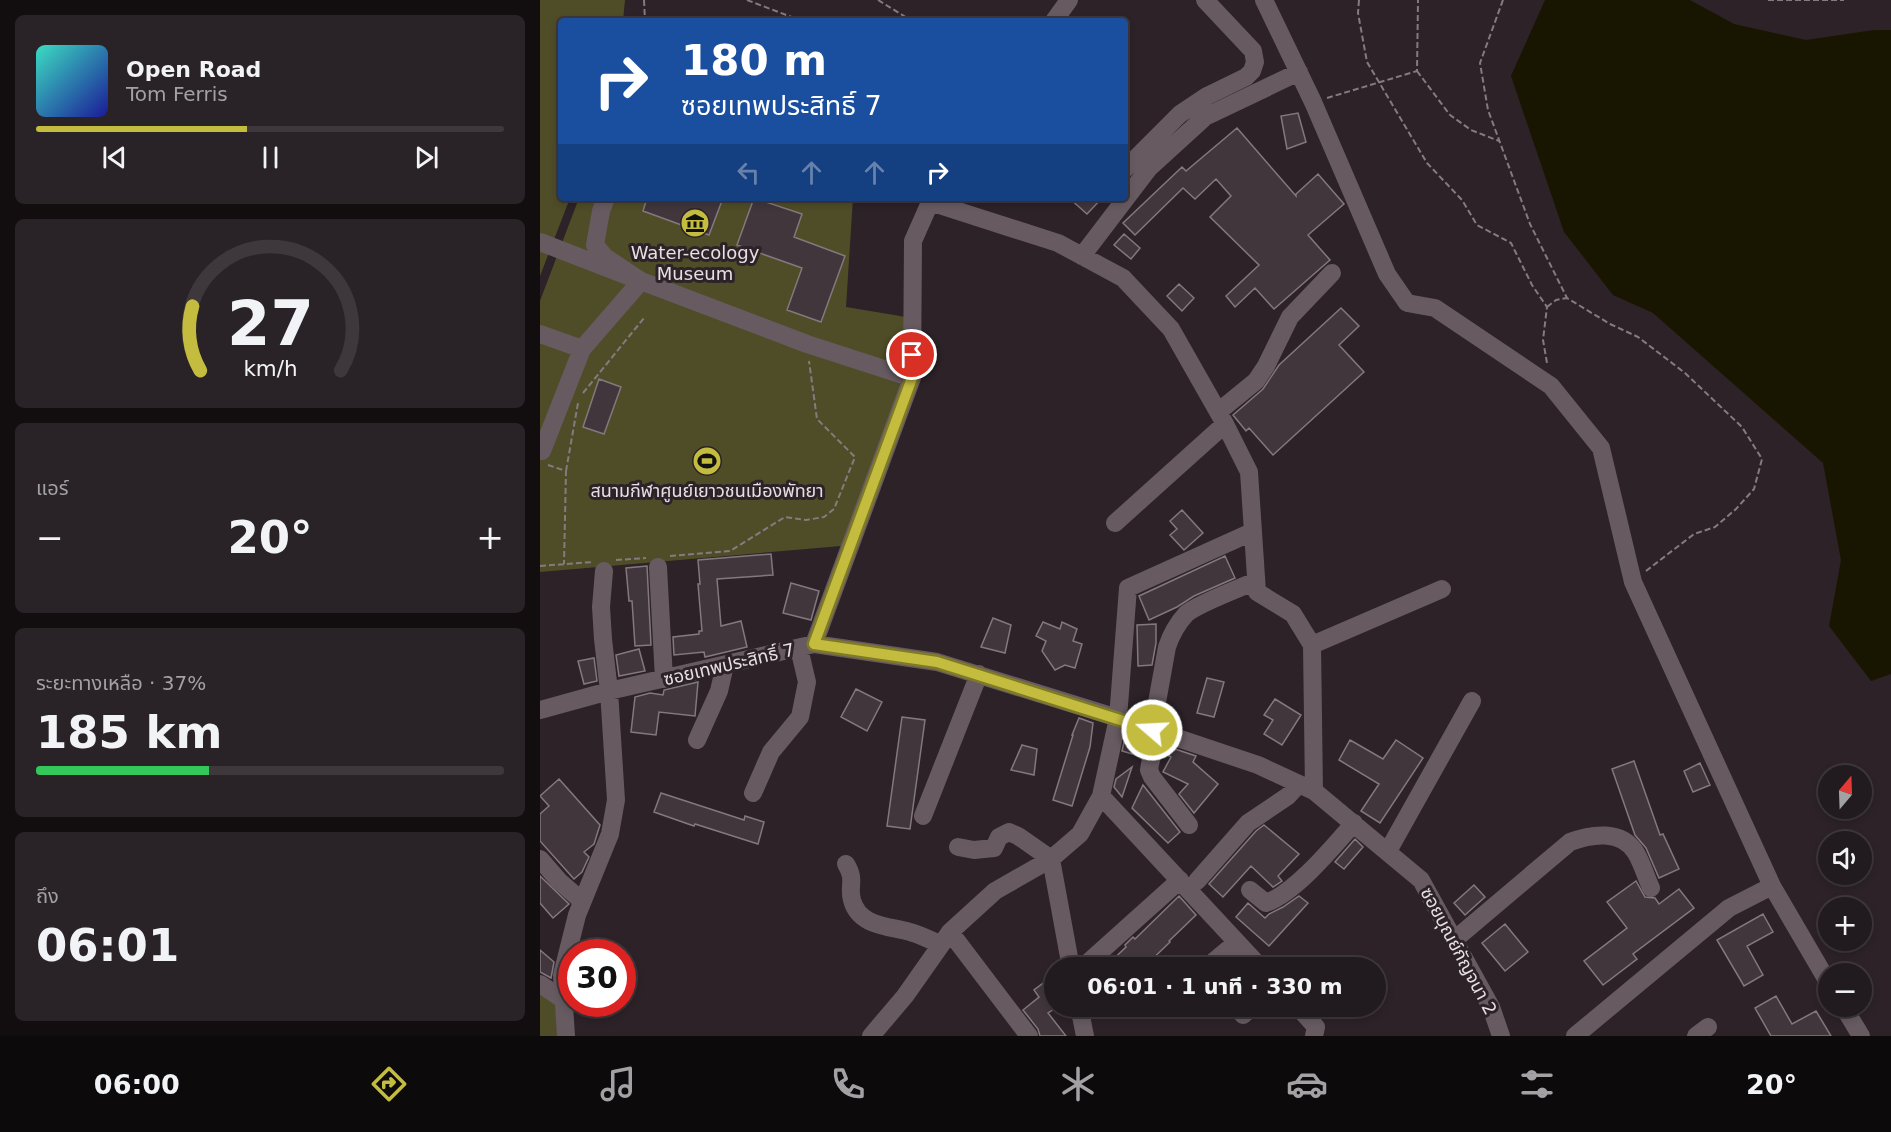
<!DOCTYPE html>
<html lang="th">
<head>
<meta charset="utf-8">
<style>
  :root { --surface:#211a1e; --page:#292327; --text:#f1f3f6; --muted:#a2a1a4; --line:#3e383c; --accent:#c4bc3e }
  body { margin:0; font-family:"DejaVu Sans","Noto Sans Thai",sans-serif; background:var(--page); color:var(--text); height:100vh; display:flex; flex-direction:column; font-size:22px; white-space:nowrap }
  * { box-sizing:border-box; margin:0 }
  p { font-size:20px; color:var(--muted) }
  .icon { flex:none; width:33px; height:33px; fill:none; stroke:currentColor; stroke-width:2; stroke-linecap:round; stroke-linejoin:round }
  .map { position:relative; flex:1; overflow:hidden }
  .sheet { display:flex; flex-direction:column; gap:15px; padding:15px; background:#120e10; width:540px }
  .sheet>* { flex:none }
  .hud { position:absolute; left:18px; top:18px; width:570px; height:183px; border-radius:6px; box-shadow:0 3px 9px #0003,0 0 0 2px var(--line); background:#1a4fa0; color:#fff; overflow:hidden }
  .needle { width:39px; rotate:19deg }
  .controls { position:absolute; left:1278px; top:765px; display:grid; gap:12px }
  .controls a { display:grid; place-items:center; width:54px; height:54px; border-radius:50%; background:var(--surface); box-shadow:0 3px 9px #0003,0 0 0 2px var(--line); font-size:30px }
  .speed { position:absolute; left:18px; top:939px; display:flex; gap:12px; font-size:30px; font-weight:700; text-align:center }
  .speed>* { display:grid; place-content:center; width:78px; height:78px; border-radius:50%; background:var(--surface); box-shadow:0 3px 9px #0003,0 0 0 2px var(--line); line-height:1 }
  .speed .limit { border:9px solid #d22; background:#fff; color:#111 }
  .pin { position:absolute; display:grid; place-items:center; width:51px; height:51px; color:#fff; margin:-26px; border:3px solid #fff; border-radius:50%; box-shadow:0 2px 6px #0007 }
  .me { position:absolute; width:66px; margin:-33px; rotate:289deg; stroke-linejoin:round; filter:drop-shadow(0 0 4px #0008) }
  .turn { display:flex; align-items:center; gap:21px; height:126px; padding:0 24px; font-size:27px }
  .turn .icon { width:78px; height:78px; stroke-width:2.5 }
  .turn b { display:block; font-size:42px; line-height:51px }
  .lanes { display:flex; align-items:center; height:57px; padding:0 24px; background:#0003; justify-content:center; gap:30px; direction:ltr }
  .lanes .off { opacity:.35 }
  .big { font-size:45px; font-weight:800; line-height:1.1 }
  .sheet .widget { flex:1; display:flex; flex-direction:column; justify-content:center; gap:9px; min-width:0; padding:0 21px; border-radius:9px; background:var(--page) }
  .sheet .dial { align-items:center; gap:0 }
  .dial svg { height:156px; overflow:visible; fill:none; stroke:var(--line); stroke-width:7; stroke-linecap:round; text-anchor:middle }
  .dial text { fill:var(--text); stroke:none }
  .song { display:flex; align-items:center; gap:18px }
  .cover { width:72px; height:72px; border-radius:9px; background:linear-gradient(135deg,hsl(170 70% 55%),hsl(240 70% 35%)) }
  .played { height:6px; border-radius:3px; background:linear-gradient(90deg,var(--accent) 45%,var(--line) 45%) }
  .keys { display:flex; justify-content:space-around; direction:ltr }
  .heat { display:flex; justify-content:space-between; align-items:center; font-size:33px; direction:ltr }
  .charge { height:9px; border-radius:4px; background:linear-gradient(90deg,#34c759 37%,var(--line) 0) }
  .trip { position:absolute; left:504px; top:957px; width:342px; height:60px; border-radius:30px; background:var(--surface); box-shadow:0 3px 9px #0003,0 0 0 2px var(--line); font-weight:800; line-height:60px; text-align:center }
  .tab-bar { display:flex; height:96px; justify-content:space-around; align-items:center; background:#0d0a0c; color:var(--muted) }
  .tab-bar .icon { width:42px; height:42px }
  .tab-bar .selected { color:var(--accent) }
  .tab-bar b { font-size:27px; color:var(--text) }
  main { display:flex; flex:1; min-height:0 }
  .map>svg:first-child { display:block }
  .green { fill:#4f4d27 }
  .water { fill:#181601 }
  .building { fill:#40363c; stroke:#84787f; stroke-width:1.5 }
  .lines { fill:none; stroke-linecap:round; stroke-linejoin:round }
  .path { stroke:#837b80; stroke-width:2; stroke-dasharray:6 3; stroke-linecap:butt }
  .minor { stroke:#675b61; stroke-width:18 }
  .route-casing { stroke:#7f7a28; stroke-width:15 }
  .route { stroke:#c4bc3e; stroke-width:10 }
  .labels { text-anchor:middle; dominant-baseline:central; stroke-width:6; stroke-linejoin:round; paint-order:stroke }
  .poi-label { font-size:18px; fill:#e6dfe3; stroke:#2c2228 }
  .street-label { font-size:18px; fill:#e6dfe3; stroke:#2c2228 }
</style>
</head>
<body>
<main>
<section class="sheet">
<div class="widget">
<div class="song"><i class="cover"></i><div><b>Open Road</b><p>Tom Ferris</p></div></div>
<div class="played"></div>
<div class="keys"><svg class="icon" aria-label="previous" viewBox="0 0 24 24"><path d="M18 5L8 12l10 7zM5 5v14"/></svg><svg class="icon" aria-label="pause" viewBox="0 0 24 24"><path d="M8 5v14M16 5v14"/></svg><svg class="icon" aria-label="next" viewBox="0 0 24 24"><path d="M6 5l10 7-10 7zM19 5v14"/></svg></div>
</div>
<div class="widget dial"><svg viewBox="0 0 100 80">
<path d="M14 69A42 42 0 1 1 86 69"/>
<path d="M14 69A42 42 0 0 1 10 36" stroke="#c4bc3e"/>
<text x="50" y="56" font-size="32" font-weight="700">27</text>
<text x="50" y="72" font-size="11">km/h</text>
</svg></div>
<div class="widget"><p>แอร์</p>
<div class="heat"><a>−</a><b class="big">20°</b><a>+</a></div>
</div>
<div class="widget"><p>ระยะทางเหลือ · 37%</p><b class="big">185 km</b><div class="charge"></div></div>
<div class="widget"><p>ถึง</p><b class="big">06:01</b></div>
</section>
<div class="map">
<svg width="1351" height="1036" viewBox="0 0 1351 1036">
  <rect width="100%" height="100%" fill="#2c2228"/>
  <path class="green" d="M0 0H85L83 21H21V198H30L0 276Z
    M39 198H313L306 307 366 317 365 375 301 546 0 572V301Z
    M0 994 15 1003 18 1036H0Z"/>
  <path class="water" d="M1005 0H1150L1194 24 1266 40 1334 30H1351V674L1331 681 1289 626 1301 560 1283 463 1113 313 1073 295 1024 232 971 76Z"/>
  <path class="building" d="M758 113 766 142 747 149 741 116Z
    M697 128 756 196V194L778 174 804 204 768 235 790 260 734 309 715 288 695 307 686 296 719 265 670 217 691 196 676 179 655 199 643 188 595 235 583 223 642 167 646 171Z
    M107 198H183L169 235 103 211Z
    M214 198 262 214 254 237 305 256 281 322 247 310 262 268 197 245Z
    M529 198H562L547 214Z
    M584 234 600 248 591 259 574 245Z
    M639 284 654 298 642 311 627 296Z
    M801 308 819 326 799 345 824 372 733 455 709 428 706 431 693 415 723 389 739 365Z
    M59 379 81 387 64 434 43 427Z
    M642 510 663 533 644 550 630 535 637 529 630 521Z
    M231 554 233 575 177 579 181 626 201 621 207 647 165 657 164 652 134 655 133 637 159 634V631H162L158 584H160L158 560Z
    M685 556 695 578 654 596 637 607 609 620 599 596Z
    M107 566 111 645 95 646 92 601H89L86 568Z
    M251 583 279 591 271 620 243 613Z
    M453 618 471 625 465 653 441 647Z
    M503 622 520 629 522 622 537 629 533 641 542 644 535 668 525 665 515 670 502 651 506 641 496 636Z
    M616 624V643L612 665 598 666 597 625Z
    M99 649 105 671 79 676 76 655Z
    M54 658 57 681 44 684 38 661Z
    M667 678 684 682 674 717 657 713Z
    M158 682 155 716 119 712 116 735 91 732 95 697 110 693 123 695 124 690Z
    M316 689 342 702 327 731 301 717Z
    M735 699 761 715 742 745 724 734 733 720 724 715Z
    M362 717 385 720 370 829 347 826Z
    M539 718 553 723 550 747 532 806 513 800 533 735H532Z
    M586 733 602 738 596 755 582 751Z
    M810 740 843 759 856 740 883 758 840 823 821 811 839 784 799 760Z
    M482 745 497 749 494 775 471 770Z
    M626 746 656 756 653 762 678 784 654 813 639 794 648 784 623 772 631 757 624 753Z
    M1094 761 1120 835 1123 834 1139 869 1119 878 1106 848 1095 835 1072 769Z
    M1160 763 1170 785 1153 792 1144 771Z
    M592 767 582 797 574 787 576 779Z
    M19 779 60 825 54 844 44 852 49 857 42 872 34 879 0 841V814L9 806 0 796Z
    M603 785 640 832 628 843 592 808Z
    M121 793 204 820 205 816 224 822 218 844 155 824 154 826 114 812Z
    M724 825 759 854 738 876 742 881 733 887 711 866 683 897 669 884 716 831Z
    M815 839 823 847 804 869 795 862Z
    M0 876 29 904 13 918 0 903Z
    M1096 881 1105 897 1115 898 1119 904 1139 889 1154 908 1093 954 1097 959 1063 985 1044 961 1087 928 1067 902Z
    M934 885 945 897 925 915 914 903Z
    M639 896 656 915 629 941 630 942 603 968H564L586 947 585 945 593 937 595 939Z
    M759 896 768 903 729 946 696 917 708 903 725 918 729 914 743 907Z
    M1223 914 1233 932 1207 946 1223 975 1204 986 1177 940Z
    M965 924 988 952 965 971 942 943Z
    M0 950 14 962 11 978 0 972Z
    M514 975V1009L508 1013 526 1036H500L498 1029 483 1010 499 997 494 990Z
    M1236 996 1252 1024 1276 1011 1291 1036H1231L1215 1008Z"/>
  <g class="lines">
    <path class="path" d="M104 0 105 21
      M207 0 262 21
      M338 0 372 21
      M819 0 818 13 827 62 887 163 922 200 937 225 971 243 992 285 1007 307 1003 340 1007 363
      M963 0 940 63 948 110 990 224 1027 298 1070 324 1098 337 1145 373 1202 427 1222 459 1214 489 1196 509 1175 527 1154 534 1106 571
      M1228 0H1304
      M877 71 910 115 931 130 959 141
      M787 98 877 71 878 0
      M1007 307 1016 300 1027 298
      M43 393 104 318
      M8 465 26 471 24 564
      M26 471 38 403
      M130 556 190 551 245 517 266 520 284 517 294 509 315 457 277 419 269 361
      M76 560 106 558
      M0 566 53 562"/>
    <path class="minor" d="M724 0 773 102 847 274 867 303 895 308 1011 386 1061 448 1093 582 1232 886 1288 982
      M514 21 529 0
      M585 169 640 114 667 96 706 77 712 71 715 62 713 51 665 0
      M390 202 518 243 583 278 631 329 685 424 709 472 717 592 753 614 772 645 774 791
      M0 242 101 281 65 257 55 245 61 211 66 198
      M542 256 609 168 665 117 759 72
      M0 334 42 349 101 281 267 344 372 378
      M678 412 716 381 726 366 750 317 792 273
      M2 451 42 349
      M575 523 685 424
      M118 567 124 679
      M274 644 372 378 373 241 392 198
      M772 645 902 589
      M0 710 69 691 274 644 397 662 578 718 718 765 774 791 881 880 951 1007 961 1036
      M612 730 627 647C631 635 637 624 646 614 657 604 700 588 716 581
      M618 732 610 764 609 770 612 777 649 825
      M157 740 179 691 185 665
      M213 793 231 752 260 717 267 682 259 648
      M561 796 721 968
      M383 816 439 674
      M418 847 434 850 454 848 459 837 469 832 478 836 511 859 531 968
      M848 851 932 701
      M0 859 19 881 42 901
      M306 864C316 880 308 886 312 900 319 927 350 926 370 932 381 935 391 940 401 945
      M657 881 708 823 748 796 759 784
      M710 890 726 903C755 893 793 847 814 823
      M410 932 489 1036
      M914 940 1030 842C1051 834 1082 829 1096 853 1102 863 1106 877 1111 888
      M542 968 640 880
      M666 968 697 942
      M0 984 24 1000
      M539 1006 545 1036
      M757 1006 776 1027 774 1036
      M1303 1006 1321 1036
      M703 1015 713 1006
      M26 1036 22 975 37 915 70 834 76 800 69 691 63 639 61 607 64 571
      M331 1036 365 996 410 932 455 891 511 859 540 834 561 796 578 718 588 588 712 532
      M1035 1036 1189 908 1232 886
      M1156 1036 1168 1027"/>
  </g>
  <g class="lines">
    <g class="route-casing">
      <path id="route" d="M372 355V378L274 644 397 662 612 730"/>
    </g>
    <use href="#route" class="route"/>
  </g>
  <defs>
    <g id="museum-disc" transform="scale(1.5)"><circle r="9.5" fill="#c4bc3e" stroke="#2c2228"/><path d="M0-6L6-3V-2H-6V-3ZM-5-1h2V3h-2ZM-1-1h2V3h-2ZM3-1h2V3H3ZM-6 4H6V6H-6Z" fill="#111"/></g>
    <g id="stadium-disc" transform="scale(1.5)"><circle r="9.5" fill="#c4bc3e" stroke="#2c2228"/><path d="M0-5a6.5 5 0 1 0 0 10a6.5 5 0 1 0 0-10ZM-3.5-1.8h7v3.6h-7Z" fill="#111"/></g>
  </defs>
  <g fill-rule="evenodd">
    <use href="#museum-disc" x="155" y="223"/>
    <use href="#stadium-disc" x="167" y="461"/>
  </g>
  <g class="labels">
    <g class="poi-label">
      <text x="155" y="252">Water-ecology<tspan x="155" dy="21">Museum</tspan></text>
      <text x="167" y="490">สนามกีฬาศูนย์เยาวชนเมืองพัทยา</text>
    </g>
    <g class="street-label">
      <text transform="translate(189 664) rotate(-13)">ซอยเทพประสิทธิ์ 7</text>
      <text transform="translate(919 951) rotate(62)">ซอยบุณย์กัญจนา 2</text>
    </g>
  </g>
</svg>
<div class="controls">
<a><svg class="needle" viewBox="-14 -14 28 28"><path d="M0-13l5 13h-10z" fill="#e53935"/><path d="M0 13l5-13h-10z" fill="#a2a1a4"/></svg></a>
<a><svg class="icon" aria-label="sound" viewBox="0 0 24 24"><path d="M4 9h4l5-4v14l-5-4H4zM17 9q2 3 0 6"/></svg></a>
<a>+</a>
<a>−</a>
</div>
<div class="speed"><div class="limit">30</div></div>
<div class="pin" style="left:372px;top:355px;background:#d93025"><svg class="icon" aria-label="arrive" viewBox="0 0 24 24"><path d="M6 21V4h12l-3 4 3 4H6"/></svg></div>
<svg class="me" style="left:612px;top:730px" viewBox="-20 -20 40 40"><circle r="17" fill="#c4bc3e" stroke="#fff" stroke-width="3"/><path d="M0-11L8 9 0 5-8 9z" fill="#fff"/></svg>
<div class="trip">06:01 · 1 นาที · 330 m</div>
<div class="hud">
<div class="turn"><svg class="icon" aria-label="right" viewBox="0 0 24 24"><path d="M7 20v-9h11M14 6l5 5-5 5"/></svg><div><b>180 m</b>ซอยเทพประสิทธิ์ 7</div></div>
<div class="lanes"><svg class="icon off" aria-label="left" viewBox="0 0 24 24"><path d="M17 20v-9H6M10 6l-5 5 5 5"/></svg><svg class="icon off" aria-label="ahead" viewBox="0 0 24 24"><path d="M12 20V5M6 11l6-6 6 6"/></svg><svg class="icon off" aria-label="ahead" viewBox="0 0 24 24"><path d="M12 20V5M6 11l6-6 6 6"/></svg><svg class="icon" aria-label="right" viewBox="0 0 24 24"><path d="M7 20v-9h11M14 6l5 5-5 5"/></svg></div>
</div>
</div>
</main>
<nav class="tab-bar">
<b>06:00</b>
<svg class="icon selected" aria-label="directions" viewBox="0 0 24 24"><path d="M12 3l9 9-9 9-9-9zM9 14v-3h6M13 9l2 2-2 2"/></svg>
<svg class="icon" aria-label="music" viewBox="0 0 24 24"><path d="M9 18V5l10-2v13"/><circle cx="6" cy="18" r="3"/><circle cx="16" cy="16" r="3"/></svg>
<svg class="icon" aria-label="phone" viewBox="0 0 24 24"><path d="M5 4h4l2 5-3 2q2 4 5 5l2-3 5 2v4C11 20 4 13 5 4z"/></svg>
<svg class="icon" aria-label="climate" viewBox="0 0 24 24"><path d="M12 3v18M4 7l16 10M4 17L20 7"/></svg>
<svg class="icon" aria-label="car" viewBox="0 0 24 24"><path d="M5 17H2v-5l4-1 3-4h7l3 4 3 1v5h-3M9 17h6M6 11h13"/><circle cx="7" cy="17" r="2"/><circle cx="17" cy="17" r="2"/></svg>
<svg class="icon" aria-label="filters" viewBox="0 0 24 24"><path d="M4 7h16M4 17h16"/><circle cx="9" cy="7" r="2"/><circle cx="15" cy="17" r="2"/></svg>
<b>20°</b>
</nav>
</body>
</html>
